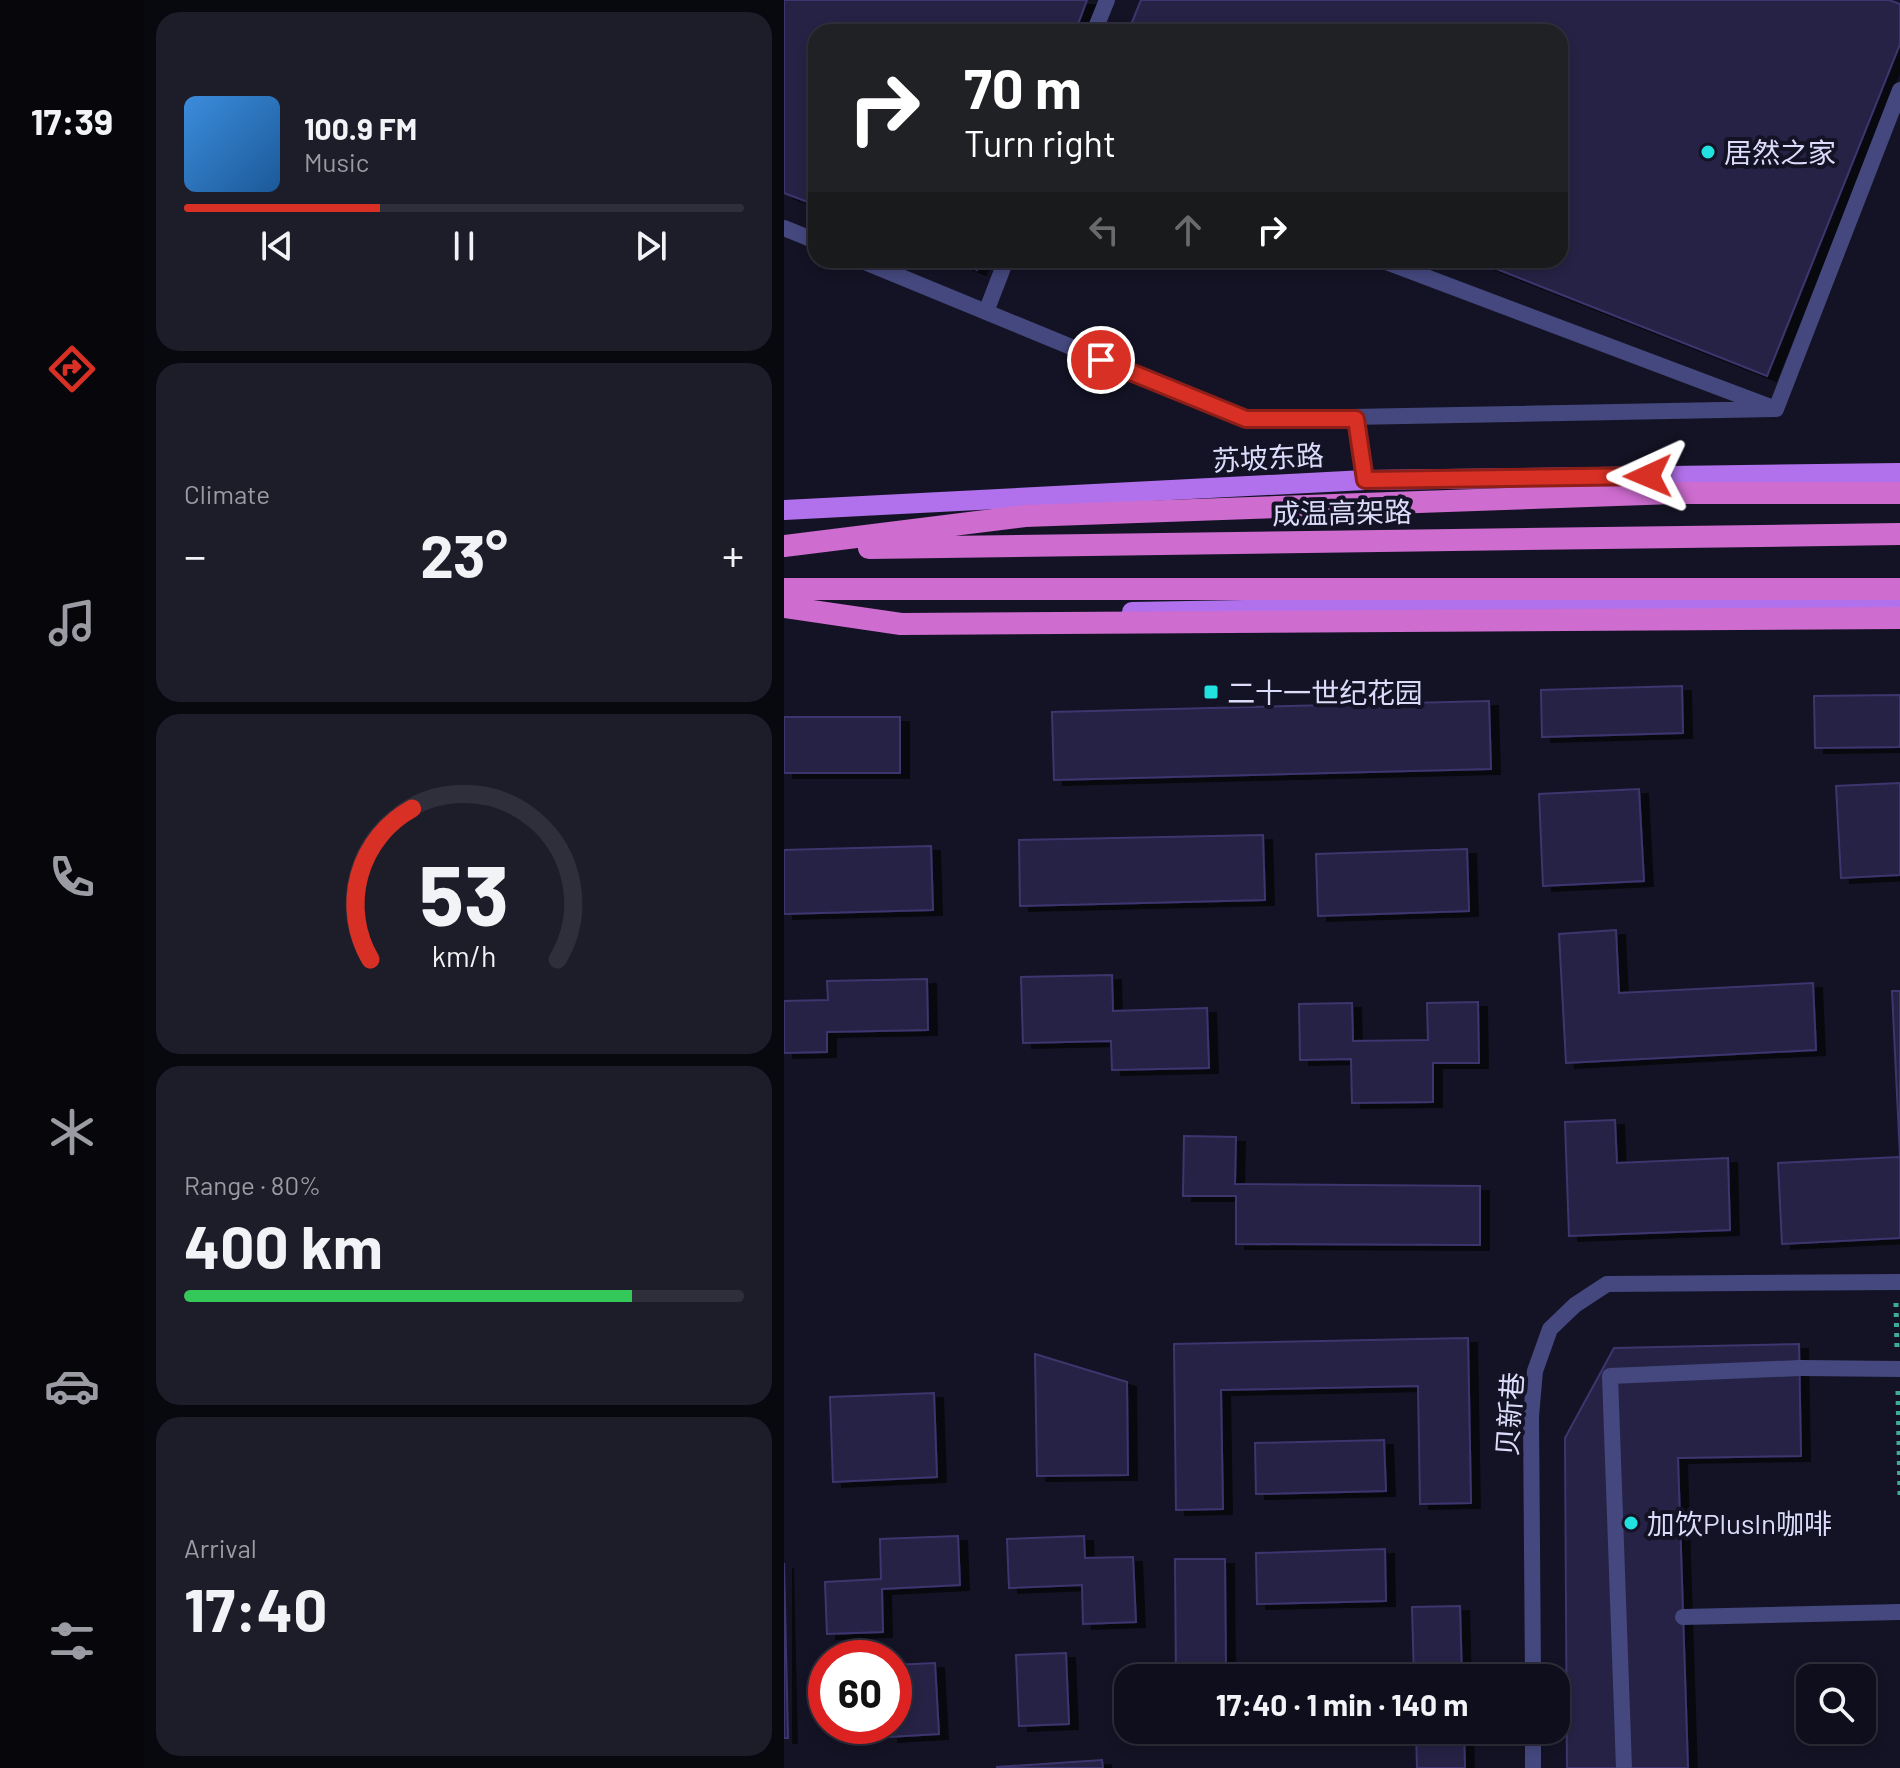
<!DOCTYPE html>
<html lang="en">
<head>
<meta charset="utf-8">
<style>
  :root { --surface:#0f0e1c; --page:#1d1c29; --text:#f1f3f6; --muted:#9b9ca3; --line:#2f2e3b; --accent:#d93025 }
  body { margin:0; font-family:Barlow,"Noto Sans SC",sans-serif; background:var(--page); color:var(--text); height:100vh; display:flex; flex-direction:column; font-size:30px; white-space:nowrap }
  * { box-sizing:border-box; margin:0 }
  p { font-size:26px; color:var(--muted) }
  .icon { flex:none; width:44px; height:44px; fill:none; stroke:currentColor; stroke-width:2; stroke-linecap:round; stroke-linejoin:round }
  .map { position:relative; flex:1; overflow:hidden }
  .sheet { display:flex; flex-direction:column; gap:12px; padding:12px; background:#08080f; width:640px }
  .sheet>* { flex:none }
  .guide { position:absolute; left:24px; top:24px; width:760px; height:244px; border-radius:24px; box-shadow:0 4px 12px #0003,0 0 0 2px var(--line); background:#202124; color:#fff; overflow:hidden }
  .fabs { position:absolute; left:1012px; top:1664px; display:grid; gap:16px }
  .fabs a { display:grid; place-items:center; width:80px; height:80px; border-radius:16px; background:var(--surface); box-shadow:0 4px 12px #0003,0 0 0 2px var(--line); font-size:40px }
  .speed { position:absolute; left:24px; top:1640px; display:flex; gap:16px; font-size:40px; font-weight:700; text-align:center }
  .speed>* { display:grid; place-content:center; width:104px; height:104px; border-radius:50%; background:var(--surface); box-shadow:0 4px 12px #0003,0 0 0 2px var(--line); line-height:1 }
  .speed .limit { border:12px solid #d22; background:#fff; color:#111 }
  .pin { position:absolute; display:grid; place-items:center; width:68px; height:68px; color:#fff; margin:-34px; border:4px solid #fff; border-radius:50%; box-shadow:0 2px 8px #0007 }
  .me { position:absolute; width:88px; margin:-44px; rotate:269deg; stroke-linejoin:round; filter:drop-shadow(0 0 6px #0008) }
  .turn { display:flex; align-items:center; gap:28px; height:168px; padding:0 24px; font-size:36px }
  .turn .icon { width:104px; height:104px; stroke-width:2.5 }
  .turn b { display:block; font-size:56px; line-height:68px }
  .lanes { display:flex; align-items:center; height:76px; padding:0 24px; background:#0003; justify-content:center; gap:40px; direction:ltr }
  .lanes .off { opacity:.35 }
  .big { font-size:60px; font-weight:700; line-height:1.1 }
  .sheet .widget { flex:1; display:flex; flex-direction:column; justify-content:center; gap:12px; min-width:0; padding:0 28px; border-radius:24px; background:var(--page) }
  .sheet .dial { align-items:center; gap:0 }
  .dial svg { height:208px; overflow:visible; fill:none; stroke:var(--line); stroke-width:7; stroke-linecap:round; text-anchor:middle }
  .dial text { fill:var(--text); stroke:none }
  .song { display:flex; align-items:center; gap:24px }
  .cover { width:96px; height:96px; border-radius:12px; background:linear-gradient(135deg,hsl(210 70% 55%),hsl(210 70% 35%)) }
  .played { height:8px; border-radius:4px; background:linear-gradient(90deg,var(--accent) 35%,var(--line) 35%) }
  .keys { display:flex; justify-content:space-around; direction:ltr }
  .heat { display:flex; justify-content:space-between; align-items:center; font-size:44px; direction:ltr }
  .charge { height:12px; border-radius:6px; background:linear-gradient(90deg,#34c759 80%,var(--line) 0) }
  .trip { position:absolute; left:330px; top:1664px; width:456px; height:80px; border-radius:24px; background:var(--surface); box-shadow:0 4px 12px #0003,0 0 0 2px var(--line); font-weight:700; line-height:80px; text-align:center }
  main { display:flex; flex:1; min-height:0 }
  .tab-bar { display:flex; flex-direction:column; width:144px; justify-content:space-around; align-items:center; background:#06060b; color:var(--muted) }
  .tab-bar .icon { width:56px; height:56px }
  .tab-bar .selected { color:var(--accent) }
  .tab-bar b { font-size:36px; color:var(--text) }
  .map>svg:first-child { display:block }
  .building { fill:#252144; stroke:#3c366d; stroke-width:2; filter:url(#shadow) }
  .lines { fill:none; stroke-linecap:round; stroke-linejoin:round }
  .path { stroke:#40aa99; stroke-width:5; stroke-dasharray:4 6; stroke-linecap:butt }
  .service { stroke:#44487e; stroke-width:16 }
  .pedestrian { stroke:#44487e; stroke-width:16 }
  .minor { stroke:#44487e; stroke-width:16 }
  .primary { stroke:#b271ec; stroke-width:20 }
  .trunk { stroke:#ce6cd0; stroke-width:22 }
  .pedestrian-bridge { stroke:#44487e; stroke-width:16 }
  .trunk-bridge { stroke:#ce6cd0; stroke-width:22 }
  .route-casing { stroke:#8d1f18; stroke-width:20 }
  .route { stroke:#d93025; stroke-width:14 }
  .poi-dot { fill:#21e1e1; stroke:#141325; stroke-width:3 }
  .labels { text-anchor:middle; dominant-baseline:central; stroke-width:8; stroke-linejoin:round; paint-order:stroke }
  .poi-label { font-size:28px; fill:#dcdcfa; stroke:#141325; text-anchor:start }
  .street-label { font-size:28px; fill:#dcdcfa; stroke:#141325 }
</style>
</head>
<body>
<main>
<nav class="tab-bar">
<b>17:39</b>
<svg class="icon selected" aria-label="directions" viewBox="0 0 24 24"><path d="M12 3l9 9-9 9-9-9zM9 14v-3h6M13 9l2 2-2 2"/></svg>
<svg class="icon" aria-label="music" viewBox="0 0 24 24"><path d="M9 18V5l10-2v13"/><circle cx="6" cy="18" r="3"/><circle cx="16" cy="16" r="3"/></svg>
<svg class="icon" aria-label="phone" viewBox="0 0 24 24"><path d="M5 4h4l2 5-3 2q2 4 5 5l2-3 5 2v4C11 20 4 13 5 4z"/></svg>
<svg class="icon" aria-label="climate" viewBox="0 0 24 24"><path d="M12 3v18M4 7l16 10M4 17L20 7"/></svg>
<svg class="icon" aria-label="car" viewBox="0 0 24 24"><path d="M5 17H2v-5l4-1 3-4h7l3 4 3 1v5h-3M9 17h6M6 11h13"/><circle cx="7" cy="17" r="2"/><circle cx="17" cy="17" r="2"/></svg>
<svg class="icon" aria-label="filters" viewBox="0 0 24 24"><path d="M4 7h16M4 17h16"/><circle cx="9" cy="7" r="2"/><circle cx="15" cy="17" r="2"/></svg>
</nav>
<section class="sheet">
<div class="widget">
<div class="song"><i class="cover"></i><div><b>100.9 FM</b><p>Music</p></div></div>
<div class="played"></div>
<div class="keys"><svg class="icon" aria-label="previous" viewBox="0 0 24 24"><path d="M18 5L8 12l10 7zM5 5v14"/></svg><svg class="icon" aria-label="pause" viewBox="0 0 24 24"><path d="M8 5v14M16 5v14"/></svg><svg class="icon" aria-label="next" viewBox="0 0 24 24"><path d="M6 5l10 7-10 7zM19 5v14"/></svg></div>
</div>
<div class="widget"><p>Climate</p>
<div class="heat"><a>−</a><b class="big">23°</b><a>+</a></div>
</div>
<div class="widget dial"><svg viewBox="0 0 100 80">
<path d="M14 69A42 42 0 1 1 86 69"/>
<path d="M14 69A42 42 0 0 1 30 11" stroke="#d93025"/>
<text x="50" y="56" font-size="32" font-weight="700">53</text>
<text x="50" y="72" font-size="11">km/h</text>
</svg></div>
<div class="widget"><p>Range · 80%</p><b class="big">400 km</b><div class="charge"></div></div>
<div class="widget"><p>Arrival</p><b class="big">17:40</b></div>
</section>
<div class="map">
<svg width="1116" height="1768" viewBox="0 0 1116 1768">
  <defs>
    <filter id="shadow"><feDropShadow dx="9" dy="5" stdDeviation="0" flood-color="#0009"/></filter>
  </defs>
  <rect width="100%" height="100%" fill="#141325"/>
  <path class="building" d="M0 0H303L291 32H32V205L0 193Z
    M357 0H1105L1116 4V44L983 376 690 260H776V32H344Z
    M168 260H197L193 270Z
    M898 686 899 733 758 737 757 690Z
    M1116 695V747L1031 748 1030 696Z
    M705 701 707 769 270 780 268 712Z
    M0 717H116V773H0Z
    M1116 783V875L1057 878 1052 786Z
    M855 789 860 881 759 886 755 794Z
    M479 835 481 900 236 906 235 840Z
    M147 846 149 910 0 914V850Z
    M683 849 685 911 534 916 532 854Z
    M832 930 835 993 1029 983 1032 1050 782 1063 775 934Z
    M328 975 329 1011 423 1008 425 1068 328 1070 327 1041 239 1043 237 977Z
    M143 979 144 1030 43 1032V1052L0 1053V1001L44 1000 43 981Z
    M1108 991H1116V1156Z
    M694 1002 695 1063H649V1102L568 1103 567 1059 516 1060 515 1004 568 1003 569 1041 644 1040 643 1003Z
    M831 1120 833 1163 944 1158 946 1230 785 1236 781 1122Z
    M400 1136 452 1137 451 1184 696 1186V1245L452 1244V1196H399Z
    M1116 1157V1238L998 1244 994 1163Z
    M684 1338 687 1503 636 1504 634 1386 437 1390 439 1509 392 1510 390 1344Z
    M1015 1344 1017 1456 894 1458 904 1768H783L781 1438 830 1348Z
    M251 1354 343 1382 344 1475 253 1476Z
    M150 1393 153 1477 49 1482 46 1397Z
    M600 1440 602 1491 472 1494 471 1443Z
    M174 1536 176 1585 98 1589 99 1632 43 1634 41 1582 97 1579 96 1539Z
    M300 1536 301 1558 349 1557 352 1622 299 1624 298 1585 225 1588 223 1539Z
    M601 1549 602 1601 473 1604 472 1553Z
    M391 1559H441L442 1676 584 1675V1678H392Z
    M0 1563 4 1738H0Z
    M676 1606 678 1678H630L628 1607Z
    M282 1653 285 1724 235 1726 232 1655Z
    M151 1663 155 1734 105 1737V1726H110V1665Z
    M632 1730H680L681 1768H633Z
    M318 1760 319 1768H213V1767Z"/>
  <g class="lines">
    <path class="path" d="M1112 1303 1113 1349
      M1114 1391 1116 1495"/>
    <path class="service" d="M310 32 323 0
      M0 228 32 241
      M76 260 462 419 992 409 1116 90
      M597 260 984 406
      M202 312 222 260
      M572 419 581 480"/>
    <path class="pedestrian" d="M899 1617 1116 1612
      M840 1768 826 1376 1016 1368"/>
    <path class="minor" d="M749 1678 747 1416 751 1371 766 1329 791 1305 823 1284 1116 1282
      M749 1730V1768"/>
    <path class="primary" d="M0 510 581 480 1116 473
      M348 612 732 605 1116 604"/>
    <path class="trunk" d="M0 546 241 516 890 493H1116
      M85 548 1116 534
      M0 589H1116"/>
    <path class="pedestrian-bridge" d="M1016 1368 1116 1369"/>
    <path class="trunk-bridge" d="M0 607 117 624 1116 618"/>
  </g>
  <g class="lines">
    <g class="route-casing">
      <path id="route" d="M317 360 462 419H572L581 480 864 476"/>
    </g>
    <use href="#route" class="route"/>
  </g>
  <g class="poi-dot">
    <circle cx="924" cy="152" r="8"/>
    <rect x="419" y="684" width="16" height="16" rx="4"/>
    <circle cx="847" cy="1523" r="8"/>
  </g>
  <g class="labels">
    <g class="poi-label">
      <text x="940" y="152">居然之家</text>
      <text x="443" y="692">二十一世纪花园</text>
      <text x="863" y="1523">加饮Plusln咖啡</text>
    </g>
    <g class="street-label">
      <text transform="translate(484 457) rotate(-3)">苏坡东路</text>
      <text transform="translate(558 512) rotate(-1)">成温高架路</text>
      <text transform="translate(725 1414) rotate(-86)">贝新巷</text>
    </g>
  </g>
</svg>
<div class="fabs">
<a><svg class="icon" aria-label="search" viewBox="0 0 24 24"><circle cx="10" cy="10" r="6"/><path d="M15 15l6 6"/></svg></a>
</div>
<div class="speed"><div class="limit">60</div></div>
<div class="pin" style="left:317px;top:360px;background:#d93025"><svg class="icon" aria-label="arrive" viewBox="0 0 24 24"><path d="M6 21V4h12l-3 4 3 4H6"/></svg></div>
<svg class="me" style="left:864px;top:476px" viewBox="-20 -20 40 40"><path d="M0-17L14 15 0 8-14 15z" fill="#d93025" stroke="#fff" stroke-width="4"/></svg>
<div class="trip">17:40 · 1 min · 140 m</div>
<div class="guide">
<div class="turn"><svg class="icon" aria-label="right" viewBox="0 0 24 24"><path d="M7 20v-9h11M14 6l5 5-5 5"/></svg><div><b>70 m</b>Turn right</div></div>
<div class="lanes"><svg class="icon off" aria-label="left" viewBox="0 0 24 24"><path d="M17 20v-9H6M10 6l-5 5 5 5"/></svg><svg class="icon off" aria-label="ahead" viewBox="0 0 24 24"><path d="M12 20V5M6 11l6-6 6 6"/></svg><svg class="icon" aria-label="right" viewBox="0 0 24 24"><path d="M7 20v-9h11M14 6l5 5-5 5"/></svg></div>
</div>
</div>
</main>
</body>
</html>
